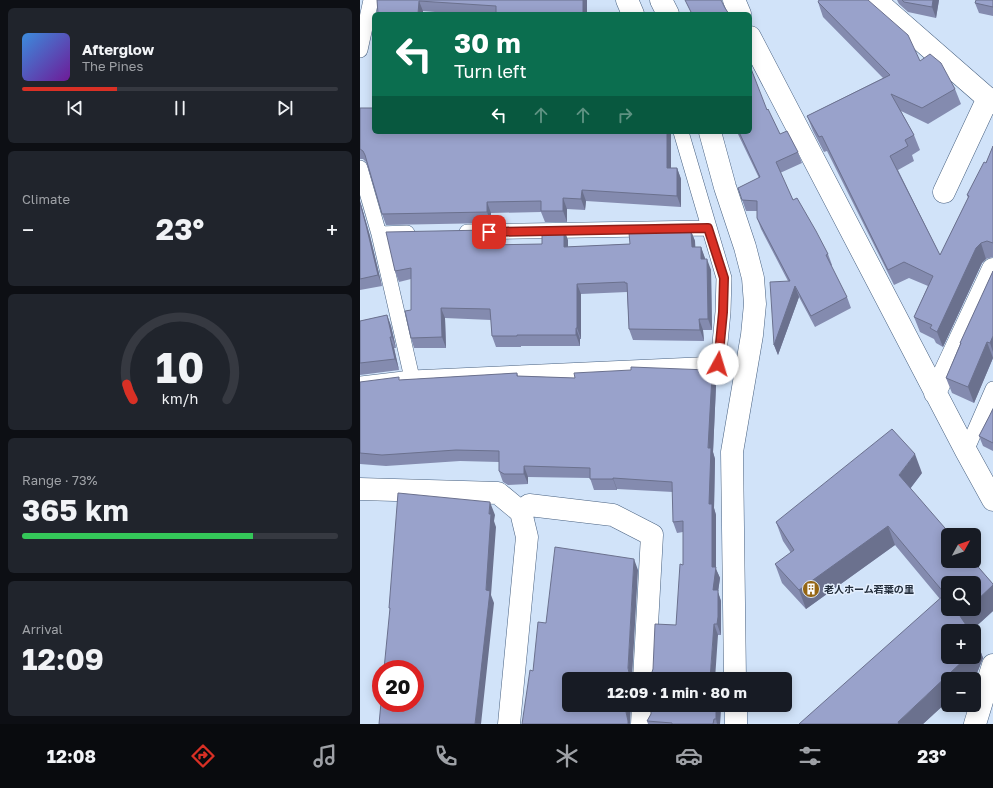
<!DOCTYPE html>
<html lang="en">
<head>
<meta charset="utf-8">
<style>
  :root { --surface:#171b24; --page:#20242c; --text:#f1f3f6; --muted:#9ea1a6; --line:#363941; --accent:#d93025 }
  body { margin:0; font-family:"Golos Text","Noto Sans JP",sans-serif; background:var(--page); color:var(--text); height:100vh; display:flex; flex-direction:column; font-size:15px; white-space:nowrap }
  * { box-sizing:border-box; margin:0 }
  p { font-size:13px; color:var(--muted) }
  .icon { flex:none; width:22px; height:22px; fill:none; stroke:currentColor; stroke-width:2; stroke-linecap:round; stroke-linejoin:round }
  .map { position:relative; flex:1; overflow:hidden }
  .sheet { display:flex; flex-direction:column; gap:8px; padding:8px; background:#0d0f14; width:360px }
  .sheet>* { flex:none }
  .hud { position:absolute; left:12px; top:12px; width:380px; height:122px; border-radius:6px; box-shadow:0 2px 10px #0003; background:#0b6e4f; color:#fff; overflow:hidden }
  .needle { width:26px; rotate:50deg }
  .tools { position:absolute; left:581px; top:528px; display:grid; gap:8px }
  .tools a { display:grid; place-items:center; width:40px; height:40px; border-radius:6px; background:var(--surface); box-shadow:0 2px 10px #0003; font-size:20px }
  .speed { position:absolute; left:12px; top:660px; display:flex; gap:8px; font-size:20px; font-weight:700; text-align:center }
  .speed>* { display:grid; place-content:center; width:52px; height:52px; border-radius:50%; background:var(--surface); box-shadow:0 2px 10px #0003; line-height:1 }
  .speed .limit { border:6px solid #d22; background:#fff; color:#111 }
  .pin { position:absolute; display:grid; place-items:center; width:34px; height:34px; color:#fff; margin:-17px; border-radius:8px; box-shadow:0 2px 6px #0006 }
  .me { position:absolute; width:44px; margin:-22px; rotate:6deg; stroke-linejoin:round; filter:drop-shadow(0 0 3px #0008) }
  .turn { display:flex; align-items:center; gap:14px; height:84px; padding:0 16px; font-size:18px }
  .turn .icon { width:52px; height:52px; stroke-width:2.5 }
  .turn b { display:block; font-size:28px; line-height:34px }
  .lanes { display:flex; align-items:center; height:38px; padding:0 16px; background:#0003; justify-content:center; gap:20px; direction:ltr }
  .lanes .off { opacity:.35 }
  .big { font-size:30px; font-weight:700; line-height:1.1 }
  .sheet .card { flex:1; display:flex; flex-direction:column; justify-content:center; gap:6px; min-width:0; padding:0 14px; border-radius:6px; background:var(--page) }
  .sheet .dial { align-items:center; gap:0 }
  .dial svg { height:104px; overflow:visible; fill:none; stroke:var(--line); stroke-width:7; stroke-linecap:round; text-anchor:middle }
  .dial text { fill:var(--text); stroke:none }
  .song { display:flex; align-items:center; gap:12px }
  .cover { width:48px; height:48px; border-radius:6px; background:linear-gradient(135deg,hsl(210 70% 55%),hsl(280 70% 35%)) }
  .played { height:4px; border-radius:2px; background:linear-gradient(90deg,var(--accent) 30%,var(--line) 30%) }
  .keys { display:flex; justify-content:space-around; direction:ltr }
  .heat { display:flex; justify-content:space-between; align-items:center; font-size:22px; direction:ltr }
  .charge { height:6px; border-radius:3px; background:linear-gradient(90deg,#34c759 73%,var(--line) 0) }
  .trip { position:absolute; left:202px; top:672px; width:230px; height:40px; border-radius:6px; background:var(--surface); box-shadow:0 2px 10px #0003; font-weight:700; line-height:40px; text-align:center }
  .dock { display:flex; height:64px; justify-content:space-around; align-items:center; background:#090b0e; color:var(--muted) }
  .dock .icon { width:28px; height:28px }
  .dock .active { color:var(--accent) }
  .dock b { font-size:18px; color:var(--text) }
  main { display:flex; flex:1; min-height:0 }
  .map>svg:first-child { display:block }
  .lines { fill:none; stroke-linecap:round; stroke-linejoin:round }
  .lane-casing { stroke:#486181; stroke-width:16 }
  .street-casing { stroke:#486181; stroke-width:23 }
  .lane { stroke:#fff; stroke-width:15 }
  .street { stroke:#fff; stroke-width:22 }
  .wall { fill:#848baf }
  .shaded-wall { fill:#6b718e }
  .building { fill:#99a2cb; stroke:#6b718e }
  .route-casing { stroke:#8d1f18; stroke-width:10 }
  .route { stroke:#d93025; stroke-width:7 }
  .labels { text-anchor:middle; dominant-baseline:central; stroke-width:3; stroke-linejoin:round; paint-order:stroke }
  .poi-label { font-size:10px; font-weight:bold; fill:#222d3b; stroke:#e4effe; text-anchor:start }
</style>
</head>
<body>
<main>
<section class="sheet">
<div class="card">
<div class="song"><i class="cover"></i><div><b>Afterglow</b><p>The Pines</p></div></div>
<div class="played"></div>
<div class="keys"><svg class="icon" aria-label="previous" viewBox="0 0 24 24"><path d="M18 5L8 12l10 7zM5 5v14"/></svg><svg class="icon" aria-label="pause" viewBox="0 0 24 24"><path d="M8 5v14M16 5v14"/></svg><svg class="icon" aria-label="next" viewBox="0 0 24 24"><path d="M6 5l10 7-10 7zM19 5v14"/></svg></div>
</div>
<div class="card"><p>Climate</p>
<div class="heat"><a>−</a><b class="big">23°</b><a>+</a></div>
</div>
<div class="card dial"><svg viewBox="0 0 100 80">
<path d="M14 69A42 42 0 1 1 86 69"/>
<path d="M14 69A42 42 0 0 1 9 57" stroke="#d93025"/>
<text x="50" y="56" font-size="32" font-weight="700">10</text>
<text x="50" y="72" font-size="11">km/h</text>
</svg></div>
<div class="card"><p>Range · 73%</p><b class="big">365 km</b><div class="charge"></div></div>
<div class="card"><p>Arrival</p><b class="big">12:09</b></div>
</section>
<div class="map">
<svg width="633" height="724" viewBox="0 0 633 724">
  <rect width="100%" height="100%" fill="#d1e3f9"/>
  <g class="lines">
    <g class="lane-casing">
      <path id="lane" d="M0 50 11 0
        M0 168 19 234 52 378
        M107 232 348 228
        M19 234 47 233
        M0 384 52 378 358 364 363 312 364 278 321 132
        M606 451 633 389"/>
    </g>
    <g class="street-casing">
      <path id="street" d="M267 0 273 14
        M301 0 308 14
        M374 0 380 14
        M515 0 633 103
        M390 37 606 451 633 500
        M350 132 365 187 385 247 393 278 395 304 392 335 372 452 375 679
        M584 192 628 98
        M575 393 633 269
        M0 489 138 493 161 512 167 537 149 724
        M161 512 169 505 253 515 292 535 284 679
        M376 705V724
        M282 724 283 705
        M615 724 633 665"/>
    </g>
    <use href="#lane" class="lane"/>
    <use href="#street" class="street"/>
  </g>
  <path class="wall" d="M17 0H227V14H99L63 11V14H18Z
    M537 0H579L576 18 548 12 539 4Z
    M633 0V16L619 13 615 3Z
    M458 2 560 61 595 89 601 104 568 124 541 111 554 135 560 150 552 155 554 161 538 170 580 255 608 198 607 195 626 163 633 146V257L626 259 622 263 583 347 576 343 574 339 560 332 554 317 568 286 549 278 534 285 467 151 464 152 453 131 447 116 523 78 463 17Z
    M0 108 14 132H311V168H317L321 179V207L226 201 225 210 207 209V222H185L181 212 131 213V223L26 225 22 214 6 162 3 159H0Z
    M407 110 420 134 438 152 442 163 420 173 433 200 468 254 472 265 471 266 487 297 491 308 455 327 439 297 418 355 414 345 428 281 401 229 397 218V211H386L378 188 399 178 377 132H390Z
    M0 201 10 236 22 286 0 290Z
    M127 230 131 241V245L182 244 208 240V247L270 244 331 231 335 241V247H341L345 259 351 270 352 330H343L344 341 273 340 269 329 267 292 221 294V339H220V346H161V347H136L132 336 131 320 85 318 86 348H54L51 338V279L39 282 35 271Z
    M633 271V358L614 403 592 393 586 378 600 344V343Z
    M27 315 31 326 36 348H34L39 370 0 375V321Z
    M157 373 158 376 215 378 349 375 356 386 353 452 355 459 354 508 356 515V569L360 578 358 592 361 601V635H358L291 675 316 625 323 565V532L317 533 313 522V492L257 489V490H234L230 478 168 477V484L148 485 143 482 139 471V462L100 461 26 466 0 464V382L40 380Z
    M633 409V451L623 446 619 436Z
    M562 473 550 489 633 584V611L611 631H588L616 639 623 658 617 673 611 679H588V701L563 724 580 599 535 545 446 609 422 583 415 564 431 553 423 541 416 522Z
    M361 705 360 724H288L287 721 291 714Z"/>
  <path class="shaded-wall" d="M223 0H227V14H223Z
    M573 0H579L576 18 572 7Z
    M59 1 63 11V14H58Z
    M307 132H311V179L307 168Z
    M317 168 321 179V207L317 196Z
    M222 190 226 201 225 210 221 199Z
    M203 198 207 209V222L203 211Z
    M0 201 10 236 22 286 18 275 0 203Z
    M127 202 131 213V223L127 212Z
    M204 229 208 240V258L204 247Z
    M127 230 131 241V256L127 245Z
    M331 231 335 241 336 258 332 247Z
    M621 243 626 259 622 263 583 347 577 332 616 248Z
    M341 247 345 258V270L341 259Z
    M347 259 351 270 352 330 348 319Z
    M217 284 221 294V339L217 328Z
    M435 286 439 297 418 355 414 345Z
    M81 308 85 318 86 348 82 337Z
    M27 315 31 326 36 348 32 337Z
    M339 319 343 330 344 341 340 330Z
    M216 328 220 339V346L216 335Z
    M633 336V352L630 343Z
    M30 337 34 348 39 370 35 359Z
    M627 342 633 358 614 403 608 387Z
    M348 370 351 381 352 375 356 386 353 452 355 459 354 508 356 515V569L360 578 358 592 361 601V635L357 624 353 590 349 504Z
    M555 454 562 473 546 494 539 475Z
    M164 466 168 477V484L164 474Z
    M253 478 257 489V490L253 479Z
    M130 502 135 515 134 521 136 527 131 595 134 603 121 724H115L126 590 129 514Z
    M528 526 535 545 446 609 439 590Z
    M274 559 278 570 272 679 269 673 268 668Z
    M633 585V611L611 631H606L600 616 607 609H614V603Z
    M354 624 358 635 355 679H350Z
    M616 639 623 658 617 673 611 679H588V701L563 724H538V722L607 657H614V644Z
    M266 705H271L270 724H268L266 712Z
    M356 705H361L360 724H357L356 719Z"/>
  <path class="building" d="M17 0H223V14H136V6L59 1 58 14H18Z
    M325 0H361L365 8 369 14H330L329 13 331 12Z
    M459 0H508L548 35 560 61 570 54 581 63 595 89 562 108 531 94 554 135 545 140 548 146 530 156 580 255 609 196 607 195 624 162 626 163 633 146V243L627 241 621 243 616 248 577 332 570 328 572 325 554 317 573 276 544 262 528 270 462 136 459 137 447 116 530 75 458 2Z
    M542 0H573L572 7 544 2Z
    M616 0H633V7L615 3Z
    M390 66 407 110 408 109 420 134 427 131 438 152 416 162 433 200 437 198 456 231 468 254 466 255 487 297 451 316 435 286 414 345 410 282 430 281 397 218V201L382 200 378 188 400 177 379 132H390Z
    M0 108H14V132H307V168H317V196L222 190 221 199 203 198V211H181V201L127 202V212L22 214 5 155 3 151 0 149Z
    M0 203 6 225 18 275 0 279Z
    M182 229H204V247L270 244 269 233 331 231 332 247H341V259H347L348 319H339L340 330 269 329 267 283H265V282L217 284V328H216V335H157V336H132L130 309 81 308 82 337 51 338 45 311 51 310V268L35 271 26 232 127 230V245L182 244Z
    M633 271V336L630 343 627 342 608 387 586 378 601 343H600Z
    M27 315 32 337H30L35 359 0 363V321Z
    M271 367 348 370 347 375H352L348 448H351L349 504H352V567H356L353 590H358V617L357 624H354L350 679H351H286L291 675 293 669 295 624 316 625 320 564 323 565V521L313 522 312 482 253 478V479H230V468L164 466V474H144L139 471V451L96 450 22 455 0 453V382L39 377V380L157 373V376L215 378 214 373 271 370Z
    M633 409V443L619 436Z
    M532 429 555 454 539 475 591 535H588V561H613L633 584V585L614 603V583H588V609H607L600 616 610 631H588V657H607L538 722 539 724H439L585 594 528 526 439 590 415 564 434 550 416 522Z
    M38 493 130 502 129 514H131L126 590 130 591 115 724H19L21 703H55V669H24L30 608H29Z
    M195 547 274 559 268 668 269 673 273 678 275 679H209V705H266V712L268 721V724H162L170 670 173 671 178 622 186 623Z
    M614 636 616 639 614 644Z
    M291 705H356V719H354L353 724H312V723L287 721 291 714Z"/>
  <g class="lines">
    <g class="route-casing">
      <path id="route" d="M129 232 348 228 364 278 363 312 358 364"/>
    </g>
    <use href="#route" class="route"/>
  </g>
  <defs>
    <g id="building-disc" transform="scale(0.9)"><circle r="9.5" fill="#946513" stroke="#e4effe"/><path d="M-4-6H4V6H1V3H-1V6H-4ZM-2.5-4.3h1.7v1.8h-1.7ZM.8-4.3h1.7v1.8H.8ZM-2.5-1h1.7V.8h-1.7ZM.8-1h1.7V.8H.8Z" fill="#fff"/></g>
  </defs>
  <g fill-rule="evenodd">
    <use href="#building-disc" x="451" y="589"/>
  </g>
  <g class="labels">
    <g class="poi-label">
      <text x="464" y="589">老人ホーム若葉の里</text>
    </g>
  </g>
</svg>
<div class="tools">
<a><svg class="needle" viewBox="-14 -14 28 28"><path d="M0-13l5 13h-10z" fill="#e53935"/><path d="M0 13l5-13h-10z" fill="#9ea1a6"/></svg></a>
<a><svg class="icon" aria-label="search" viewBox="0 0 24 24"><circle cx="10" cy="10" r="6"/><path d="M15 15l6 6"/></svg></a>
<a>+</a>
<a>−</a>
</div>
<div class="speed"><div class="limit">20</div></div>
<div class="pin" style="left:129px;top:232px;background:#d93025"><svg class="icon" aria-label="arrive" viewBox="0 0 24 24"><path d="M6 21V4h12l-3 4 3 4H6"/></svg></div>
<svg class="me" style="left:358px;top:364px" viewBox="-20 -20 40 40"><circle r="19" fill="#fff"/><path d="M0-13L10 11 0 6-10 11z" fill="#d93025"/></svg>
<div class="trip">12:09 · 1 min · 80 m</div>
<div class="hud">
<div class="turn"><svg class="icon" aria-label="left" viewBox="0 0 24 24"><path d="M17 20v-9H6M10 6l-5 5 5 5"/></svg><div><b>30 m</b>Turn left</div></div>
<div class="lanes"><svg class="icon" aria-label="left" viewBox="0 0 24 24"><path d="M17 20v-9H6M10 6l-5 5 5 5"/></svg><svg class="icon off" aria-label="ahead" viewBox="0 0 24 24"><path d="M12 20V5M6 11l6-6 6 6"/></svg><svg class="icon off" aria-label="ahead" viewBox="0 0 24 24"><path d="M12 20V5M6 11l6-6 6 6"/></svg><svg class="icon off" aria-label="right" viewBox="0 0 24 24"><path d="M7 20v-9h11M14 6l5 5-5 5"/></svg></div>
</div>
</div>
</main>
<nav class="dock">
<b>12:08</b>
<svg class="icon active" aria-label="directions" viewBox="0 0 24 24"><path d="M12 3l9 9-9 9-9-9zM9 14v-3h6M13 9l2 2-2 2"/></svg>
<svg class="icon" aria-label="music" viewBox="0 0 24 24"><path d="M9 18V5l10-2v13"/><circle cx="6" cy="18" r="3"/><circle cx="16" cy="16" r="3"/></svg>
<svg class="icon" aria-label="phone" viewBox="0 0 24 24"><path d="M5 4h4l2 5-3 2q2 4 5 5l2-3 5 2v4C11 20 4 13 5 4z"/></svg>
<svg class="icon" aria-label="climate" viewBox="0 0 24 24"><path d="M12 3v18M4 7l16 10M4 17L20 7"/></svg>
<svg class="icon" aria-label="car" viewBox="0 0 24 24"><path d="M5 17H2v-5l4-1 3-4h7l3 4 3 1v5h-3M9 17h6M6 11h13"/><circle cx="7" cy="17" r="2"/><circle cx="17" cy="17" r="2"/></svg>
<svg class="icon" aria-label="filters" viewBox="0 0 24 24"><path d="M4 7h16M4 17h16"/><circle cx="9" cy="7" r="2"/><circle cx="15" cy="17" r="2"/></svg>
<b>23°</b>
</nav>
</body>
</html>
